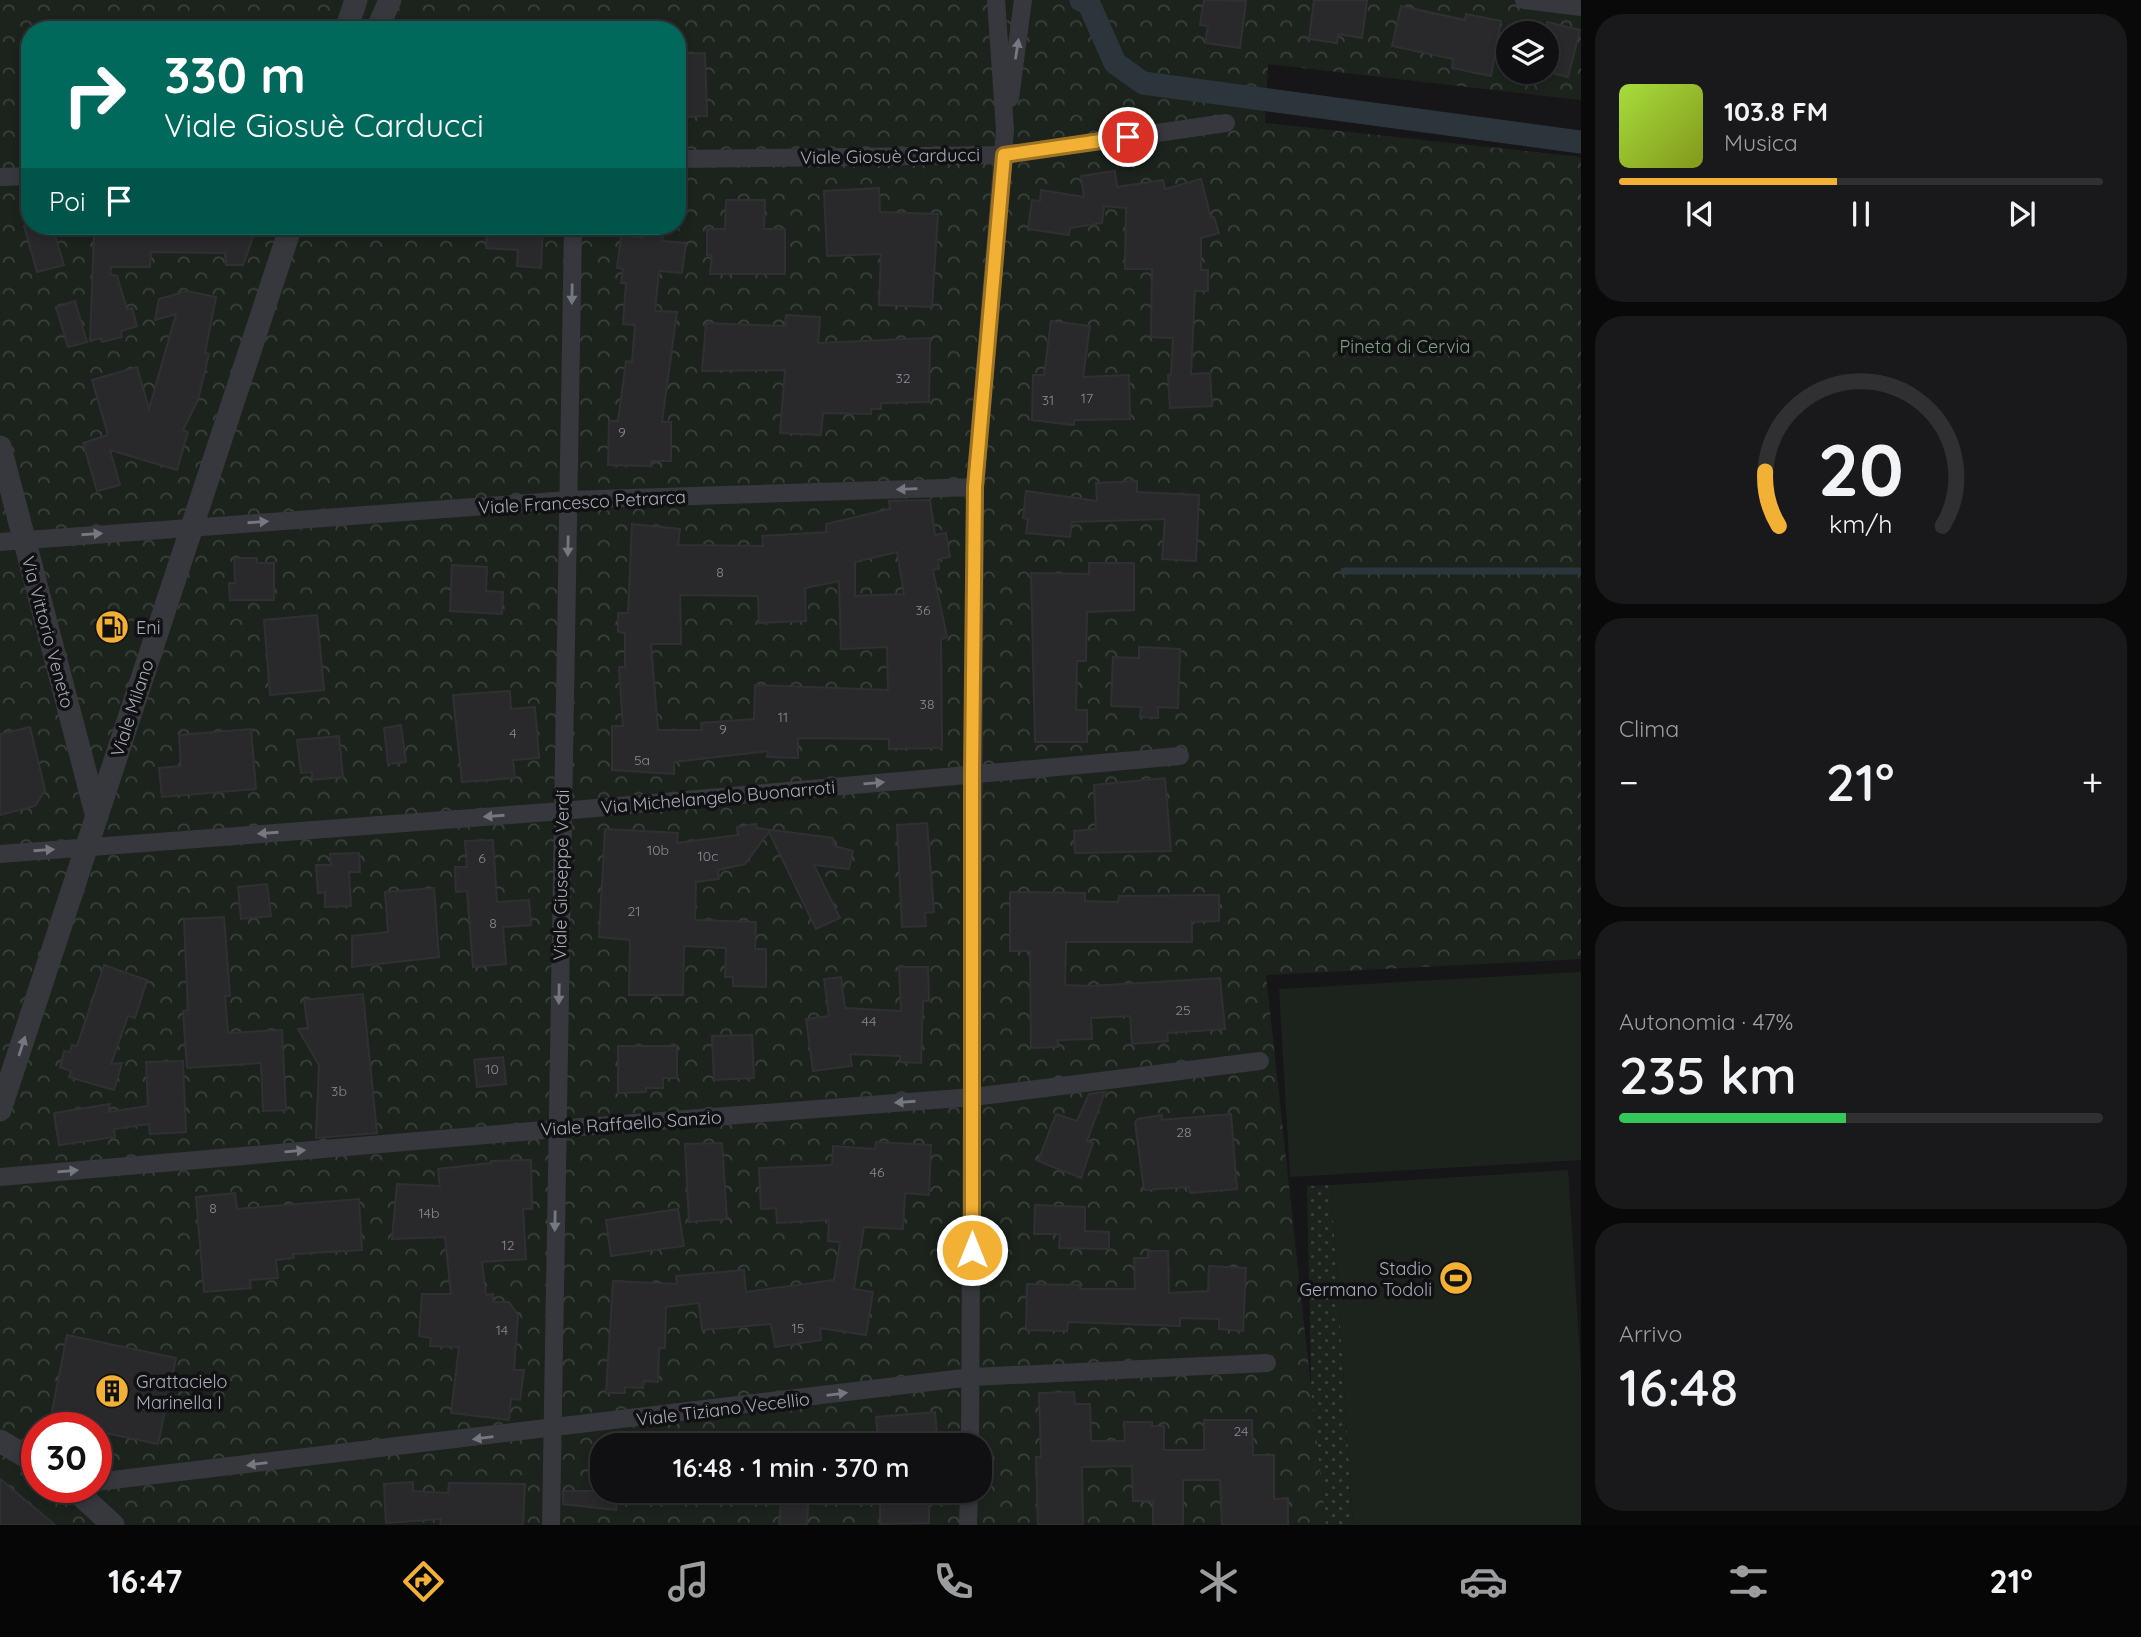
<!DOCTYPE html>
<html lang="it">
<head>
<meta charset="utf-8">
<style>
  :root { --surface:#101012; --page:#19191b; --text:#f1f3f6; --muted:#9c9d9f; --line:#303032; --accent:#f2b134 }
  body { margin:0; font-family:Quicksand,sans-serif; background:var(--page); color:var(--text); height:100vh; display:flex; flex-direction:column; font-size:26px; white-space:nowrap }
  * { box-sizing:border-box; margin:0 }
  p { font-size:23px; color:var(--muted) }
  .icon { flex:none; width:38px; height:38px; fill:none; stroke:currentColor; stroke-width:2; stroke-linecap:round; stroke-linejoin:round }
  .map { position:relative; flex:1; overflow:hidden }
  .sheet { display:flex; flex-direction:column; gap:14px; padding:14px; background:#09090a; width:560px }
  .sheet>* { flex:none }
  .top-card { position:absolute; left:21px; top:21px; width:665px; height:214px; border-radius:28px; box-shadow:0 4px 10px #0003,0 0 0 2px var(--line); background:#00695c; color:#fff; overflow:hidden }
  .buttons { position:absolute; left:1496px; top:21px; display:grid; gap:14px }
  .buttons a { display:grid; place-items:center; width:63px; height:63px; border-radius:50%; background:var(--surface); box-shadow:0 4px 10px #0003,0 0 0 2px var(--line); font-size:35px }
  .speed { position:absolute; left:21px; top:1412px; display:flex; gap:14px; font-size:35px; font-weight:700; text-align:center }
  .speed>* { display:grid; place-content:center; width:91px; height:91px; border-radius:50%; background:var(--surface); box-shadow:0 4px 10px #0003,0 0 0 2px var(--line); line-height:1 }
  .speed .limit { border:10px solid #d22; background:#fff; color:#111 }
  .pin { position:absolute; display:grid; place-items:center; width:60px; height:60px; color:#fff; margin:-30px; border:4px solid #fff; border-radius:50%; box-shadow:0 2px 7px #0007 }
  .me { position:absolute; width:77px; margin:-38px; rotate:0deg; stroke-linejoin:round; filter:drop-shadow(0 0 5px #0008) }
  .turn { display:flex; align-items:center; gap:24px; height:147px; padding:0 28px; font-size:32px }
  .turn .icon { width:91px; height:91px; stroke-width:2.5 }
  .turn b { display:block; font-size:49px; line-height:60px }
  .then { display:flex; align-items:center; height:66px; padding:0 28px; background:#0003; gap:14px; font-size:26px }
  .big { font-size:52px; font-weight:600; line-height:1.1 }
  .sheet .tile { flex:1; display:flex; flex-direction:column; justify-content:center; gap:10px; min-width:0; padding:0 24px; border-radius:28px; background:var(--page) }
  .sheet .dial { align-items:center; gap:0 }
  .dial svg { height:182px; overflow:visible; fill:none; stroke:var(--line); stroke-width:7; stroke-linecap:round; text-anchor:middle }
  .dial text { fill:var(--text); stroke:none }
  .song { display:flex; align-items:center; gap:21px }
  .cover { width:84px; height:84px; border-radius:10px; background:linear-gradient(135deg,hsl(80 70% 55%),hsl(70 70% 35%)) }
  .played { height:7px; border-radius:4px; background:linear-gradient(90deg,var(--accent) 45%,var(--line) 45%) }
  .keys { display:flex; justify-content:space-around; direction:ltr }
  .heat { display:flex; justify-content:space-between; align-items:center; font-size:38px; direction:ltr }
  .charge { height:10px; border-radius:5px; background:linear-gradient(90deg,#34c759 47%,var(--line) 0) }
  .trip { position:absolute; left:590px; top:1433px; width:402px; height:70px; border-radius:28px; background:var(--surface); box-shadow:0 4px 10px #0003,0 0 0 2px var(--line); font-weight:600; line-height:70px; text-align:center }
  .dock { display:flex; height:112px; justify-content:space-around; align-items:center; background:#060607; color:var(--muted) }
  .dock .icon { width:49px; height:49px }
  .dock .current { color:var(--accent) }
  .dock b { font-size:32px; color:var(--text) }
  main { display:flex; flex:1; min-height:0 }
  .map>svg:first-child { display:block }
  .grass { fill:url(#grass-dots) }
  .forest { fill:url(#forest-crowns); fill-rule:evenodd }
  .green { fill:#1c231d }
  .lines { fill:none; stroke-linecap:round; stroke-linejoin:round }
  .stream { stroke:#2c353c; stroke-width:7 }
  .canal { stroke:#2c353c; stroke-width:23 }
  .building { fill:#29292c; stroke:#303034; stroke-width:2; fill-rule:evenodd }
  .minor { stroke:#37383d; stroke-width:18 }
  .tertiary { stroke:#37383d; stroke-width:23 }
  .oneway { fill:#757881 }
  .route-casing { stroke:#9d7322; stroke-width:18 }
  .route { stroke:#f2b134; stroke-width:12 }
  .labels { text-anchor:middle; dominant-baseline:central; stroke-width:7; stroke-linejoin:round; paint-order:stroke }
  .number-label { font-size:14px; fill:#888b94 }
  .street-label { font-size:18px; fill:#a8adb8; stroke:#111113 }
  .park-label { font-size:18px; fill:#7fa381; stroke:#111113 }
  .poi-label { font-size:18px; fill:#a8adb8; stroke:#111113; text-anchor:start }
</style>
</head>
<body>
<main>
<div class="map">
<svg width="1581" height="1525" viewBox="0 0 1581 1525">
  <defs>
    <pattern id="grass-dots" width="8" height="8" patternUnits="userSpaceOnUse" patternTransform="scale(1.75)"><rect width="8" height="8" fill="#1c231d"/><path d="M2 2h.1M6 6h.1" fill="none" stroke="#3a403c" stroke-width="1.8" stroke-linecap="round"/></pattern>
    <pattern id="forest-crowns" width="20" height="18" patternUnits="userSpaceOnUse" patternTransform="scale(1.75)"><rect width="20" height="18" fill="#1c231d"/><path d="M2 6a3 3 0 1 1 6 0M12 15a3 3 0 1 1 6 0" fill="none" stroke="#3a403c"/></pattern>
  </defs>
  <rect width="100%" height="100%" fill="#161618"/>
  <path class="grass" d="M1331 1185 1353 1525H1314L1307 1186Z"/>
  <path class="forest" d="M0 0H1581V100L1268 64 1265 123 1581 157V959L1266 975 1326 1525H0ZM30 30H677V226H30ZM1508 33H1547V72H1508ZM37 1428H96V1488H37ZM602 1446H980V1491H602Z"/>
  <path class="green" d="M1581 972V1160L1290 1177 1279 989Z
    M1568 1170 1581 1372V1525H1353L1331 1185Z"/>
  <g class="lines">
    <path class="stream" d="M1344 571H1581"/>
    <path class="canal" d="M1081 0 1089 4 1115 63 1143 83 1581 142"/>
  </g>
  <path class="building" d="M1204 0 1246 1 1240 48 1205 43 1208 26 1200 25Z
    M1314 0H1367L1362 38 1338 34 1337 43 1309 39Z
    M1401 6 1465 20 1466 14 1501 21 1491 76 1452 68 1453 59 1392 46Z
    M1547 22 1580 30 1568 77 1547 72Z
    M705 53 707 116 679 117 677 54Z
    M1115 171 1117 187 1163 180 1165 189 1201 179 1211 218 1214 217 1219 233 1201 238V270H1208V291H1195L1191 374 1210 373 1212 406 1170 408 1168 375 1171 374 1173 338 1151 337 1152 269H1125L1126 208 1104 206 1102 223 1070 228 1069 235 1028 229 1032 200 1040 201 1041 190 1084 197 1081 176Z
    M879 188 880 212 938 214 932 307 879 305 881 254 827 256 824 191Z
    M726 200H765L764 229H785V274H710L712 255H707V229H725Z
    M24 226H52L64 265 37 272Z
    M166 226H257L243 265H226L225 253 151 252 150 267H111L110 274 117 276 127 309 132 308 137 326 121 331 122 337 102 342 101 338 90 341 94 233 166 235Z
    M487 226H543L541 268 517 266 518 250 486 248Z
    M646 232 663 234 662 241 686 243 682 273 659 271 655 311 677 312 662 422H671V461H651V466L608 465 609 421H618L626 361 632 362 635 325 623 324 626 283H621L623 269 617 268 621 235 642 238Z
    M187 291 216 297 205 353 209 354 198 400 183 430 188 432 177 470 110 450 120 485 97 491 83 443 108 435 92 380 137 367 149 409 176 314 155 320 159 299Z
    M75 301 87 342 68 347 56 307Z
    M786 315 820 317 818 343 930 338 929 402 881 403V409H871V414L823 413 821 435 780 433 785 370 702 371 706 323 785 326Z
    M1051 321 1090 326 1083 377 1129 375 1130 419 1074 420V425L1032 420 1033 375H1044Z
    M1137 481V492L1199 495 1196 561 1162 559 1165 519 1072 522 1070 537 1026 533 1028 519 1023 518 1026 491 1097 501 1096 483Z
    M930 500 935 535 946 533 950 557 938 559 939 569 933 570 947 637 941 639 942 748 889 749V739L798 738V758L767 757 768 751 674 762V774L612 770V726H623L619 667H625V633L618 632V613H628L632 524 680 529 678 545 763 546 762 536 827 532 826 524 890 509 889 501ZM897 552 904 594 855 596V562ZM839 581 841 649 887 647 888 690 755 685 754 719 701 723 702 730H658L651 644H681L680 595 758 596 759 623 806 621 805 588Z
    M234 558H257V563H274V600H230L229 583H235Z
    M1089 563H1134V610L1087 612 1086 661H1077L1076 710H1087V742H1035L1031 573 1089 574Z
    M452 565 487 567 486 591 503 592 502 614 450 611Z
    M317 615 324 690 270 695 264 620Z
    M1139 647 1180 649 1178 708 1158 707V718L1140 717 1141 707 1111 706 1113 657 1139 658Z
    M510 691 511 709 535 707 539 758 513 760 515 778 462 782 453 695Z
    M401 725 406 762 388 764 384 728Z
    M30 727 45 790 35 806 0 815V734Z
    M251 729 256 789 162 797 159 768 181 766 179 735Z
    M339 736 343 777 312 780V772L301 773 297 740Z
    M1165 778 1171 851 1075 853 1074 831 1096 829 1094 785Z
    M927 823 934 912 925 913 926 926 902 927 897 825Z
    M756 824 757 828 833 838 834 846 853 851 849 869 814 865 840 918 816 929 769 832 745 864 718 870 719 879 696 882 695 920 756 922 755 949H766V987L733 986V977H725L726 948 684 946 683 995H629L630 940 599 937 605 829 678 833 677 843 738 835 737 827Z
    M493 840 497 902 529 900 531 925 503 927 506 964 473 967 467 891 456 892 455 867H467L465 841Z
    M359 853 360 872H349L351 906 325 907V892L318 893 316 865H331L330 854Z
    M267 884 271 916 241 919 238 887Z
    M434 888 439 957 352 967V936L388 932 385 892Z
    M1010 892 1085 893V901L1118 902 1119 896 1219 895V921L1192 922V942H1066L1065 985 1091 986 1220 978 1225 1029 1167 1033 1168 1041 1132 1044 1130 1016 1091 1018 1092 1039 1058 1040V1047L1031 1048 1030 951H1010Z
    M224 917 230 996H225L228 1033 282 1030 286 1110 263 1111 261 1063 187 1068 183 1011 188 1010 184 919Z
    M104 965 147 980 135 1018 128 1016 111 1064 122 1063 114 1090 69 1077 71 1071 60 1067 64 1051 70 1052 72 1045 77 1046Z
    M899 967H928L929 1001H923L921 1063 900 1062V1056L850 1054 852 1066 813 1071 806 1019 829 1016 824 979 841 977 845 1008 901 1011Z
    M363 994 377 1133 316 1138 319 1065 298 1029 308 1028 304 1000Z
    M752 1035 754 1078 714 1080 712 1036Z
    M618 1046H677V1078H663V1088H646V1092L618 1093Z
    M503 1057 506 1084 477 1087 474 1060Z
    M183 1061 186 1132 150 1134 149 1124 114 1129 115 1137 59 1145 54 1113 110 1104 108 1112 148 1106 146 1062Z
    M1105 1092 1087 1141 1093 1143 1081 1178 1038 1161 1056 1114 1077 1121 1089 1094Z
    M1231 1114 1237 1189 1190 1193 1189 1187 1144 1190 1135 1122 1138 1119 1162 1115V1120Z
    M876 1142 931 1145 929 1195 905 1193 903 1229 864 1227 854 1289 873 1292 866 1335 820 1328 821 1340 775 1347 771 1324 702 1330 699 1303 666 1307 665 1348H659L658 1382 644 1381 643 1388 625 1387V1393H606L613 1281 677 1284 676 1276 744 1270 746 1292 834 1280 840 1242 828 1241 829 1220 777 1223 776 1208 761 1209 759 1168 832 1165 833 1146 875 1149Z
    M722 1143 727 1219 689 1222 685 1144Z
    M531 1160 532 1209H523L526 1259 482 1262 486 1295 493 1294V1302H509L518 1315 514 1370H524L520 1400 511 1399 509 1420 451 1413 459 1347 430 1346 431 1338 419 1336 422 1294H451L445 1237 392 1239 397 1184 440 1186 438 1169 491 1163V1161Z
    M235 1193 237 1209 359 1199 362 1250 293 1254 294 1258 276 1260 278 1278 250 1280 251 1288 204 1292 196 1197Z
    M1035 1205 1085 1207V1231L1109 1232V1249L1059 1248 1060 1234H1034Z
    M678 1209 684 1246 611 1256 606 1220Z
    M1148 1251H1168L1169 1293 1208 1291 1209 1266 1246 1268 1243 1331 1219 1329V1319L1180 1318V1326L1068 1322 1067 1331 1026 1330 1027 1284 1080 1285V1289H1135L1134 1258H1148Z
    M67 1335 176 1358 158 1444 96 1431V1428L50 1422Z
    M1074 1392 1075 1404H1090L1091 1441H1125L1124 1422H1152V1426H1164V1450H1204V1420H1252L1253 1455H1274V1499L1288 1498V1525H1222L1220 1480H1183V1525H1153V1501H1133L1132 1466 1082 1467 1083 1525H1038L1036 1457H1041L1039 1393Z
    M935 1412 938 1446H879L876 1417Z
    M0 1479 55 1525H0Z
    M413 1482V1491L448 1493 449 1483 525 1484 523 1525H440L441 1519 386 1523 384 1484Z
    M563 1491H619L616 1510 563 1504Z
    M782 1491H809L807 1525H779Z
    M888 1491H921V1499H929V1523L880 1524V1501H889Z"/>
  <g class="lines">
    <path class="minor" d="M1524 0 1581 7
      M1010 98 1023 0
      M677 159 1005 155 1226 123
      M0 177 30 176
      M0 542 568 500 975 487
      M0 854 562 811 1180 756
      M0 1177 556 1129 973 1097 1260 1061
      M970 1446 975 487 1005 130 996 0
      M96 1482 972 1377 1267 1363
      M551 1525 573 226
      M968 1525 969 1491"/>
    <path class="tertiary" d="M346 30 356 0
      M377 30 390 0
      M0 447 97 817
      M0 1110 291 226
      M0 1441 37 1463
      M73 1488 113 1525"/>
  </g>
  <defs><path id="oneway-solid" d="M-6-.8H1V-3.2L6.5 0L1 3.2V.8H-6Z" transform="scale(1.75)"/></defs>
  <g class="oneway">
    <use href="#oneway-solid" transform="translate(1017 49) rotate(-81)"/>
    <use href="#oneway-solid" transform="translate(572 294) rotate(91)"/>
    <use href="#oneway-solid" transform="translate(907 489) rotate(178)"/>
    <use href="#oneway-solid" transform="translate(258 522) rotate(-4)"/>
    <use href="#oneway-solid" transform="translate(92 534) rotate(-4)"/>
    <use href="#oneway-solid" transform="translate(568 546) rotate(91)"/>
    <use href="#oneway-solid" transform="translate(874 783) rotate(-5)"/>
    <use href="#oneway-solid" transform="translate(494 816) rotate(176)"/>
    <use href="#oneway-solid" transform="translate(268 833) rotate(176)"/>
    <use href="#oneway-solid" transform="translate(44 850) rotate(-4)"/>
    <use href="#oneway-solid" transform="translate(559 994) rotate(91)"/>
    <use href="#oneway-solid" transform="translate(22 1046) rotate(-72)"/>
    <use href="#oneway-solid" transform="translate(905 1102) rotate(176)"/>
    <use href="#oneway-solid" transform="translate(295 1151) rotate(-5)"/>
    <use href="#oneway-solid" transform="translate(68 1171) rotate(-5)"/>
    <use href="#oneway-solid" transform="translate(555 1221) rotate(91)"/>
    <use href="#oneway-solid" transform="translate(837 1394) rotate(-7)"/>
    <use href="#oneway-solid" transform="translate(483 1438) rotate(173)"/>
    <use href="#oneway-solid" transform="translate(257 1464) rotate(173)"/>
  </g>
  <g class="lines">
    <g class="route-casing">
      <path id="route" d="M972 1250V774L975 487 1004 155 1128 137"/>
    </g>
    <use href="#route" class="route"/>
  </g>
  <defs>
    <g id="fuel-disc" transform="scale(1.75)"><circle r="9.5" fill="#f2b134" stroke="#111113"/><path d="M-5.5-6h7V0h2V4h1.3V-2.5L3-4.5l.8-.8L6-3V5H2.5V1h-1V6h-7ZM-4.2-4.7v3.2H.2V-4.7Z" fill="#111"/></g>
    <g id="stadium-disc" transform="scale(1.75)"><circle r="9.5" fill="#f2b134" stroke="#111113"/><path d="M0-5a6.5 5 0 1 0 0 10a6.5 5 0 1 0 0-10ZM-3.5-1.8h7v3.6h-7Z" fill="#111"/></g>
    <g id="building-disc" transform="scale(1.75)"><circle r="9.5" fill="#f2b134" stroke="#111113"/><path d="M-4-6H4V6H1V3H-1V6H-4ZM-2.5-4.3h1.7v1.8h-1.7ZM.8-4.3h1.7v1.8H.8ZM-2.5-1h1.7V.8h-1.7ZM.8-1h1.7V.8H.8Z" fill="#111"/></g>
  </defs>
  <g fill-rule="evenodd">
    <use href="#fuel-disc" x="112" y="627"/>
    <use href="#stadium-disc" x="1456" y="1278"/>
    <use href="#building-disc" x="112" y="1391"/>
  </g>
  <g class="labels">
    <g class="number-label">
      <text x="903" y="378">32</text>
      <text x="1087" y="398">17</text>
      <text x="1048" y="400">31</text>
      <text x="622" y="432">9</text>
      <text x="720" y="572">8</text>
      <text x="923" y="610">36</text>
      <text x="927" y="704">38</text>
      <text x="783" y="717">11</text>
      <text x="723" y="729">9</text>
      <text x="513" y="733">4</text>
      <text x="642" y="760">5a</text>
      <text x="658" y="850">10b</text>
      <text x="708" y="856">10c</text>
      <text x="482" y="858">6</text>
      <text x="634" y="911">21</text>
      <text x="493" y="923">8</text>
      <text x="1183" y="1010">25</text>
      <text x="869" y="1021">44</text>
      <text x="492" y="1069">10</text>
      <text x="339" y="1091">3b</text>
      <text x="1184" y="1132">28</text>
      <text x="877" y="1172">46</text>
      <text x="213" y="1208">8</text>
      <text x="429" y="1213">14b</text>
      <text x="508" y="1245">12</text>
      <text x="798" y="1328">15</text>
      <text x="502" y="1330">14</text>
      <text x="1241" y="1431">24</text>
    </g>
    <g class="street-label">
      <text transform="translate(890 156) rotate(-1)">Viale Giosuè Carducci</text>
      <text transform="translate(582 502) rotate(-3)">Viale Francesco Petrarca</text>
      <text transform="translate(48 632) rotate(75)">Via Vittorio Veneto</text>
      <text transform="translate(132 708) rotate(-72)">Viale Milano</text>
      <text transform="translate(718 797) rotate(-5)">Via Michelangelo Buonarroti</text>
      <text transform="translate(561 875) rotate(-89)">Viale Giuseppe Verdi</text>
      <text transform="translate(631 1123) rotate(-4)">Viale Raffaello Sanzio</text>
      <text transform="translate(723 1409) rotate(-7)">Viale Tiziano Vecellio</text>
    </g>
    <g class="park-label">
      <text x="1405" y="346">Pineta di Cervia</text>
    </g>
    <g class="poi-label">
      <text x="136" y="627">Eni</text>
      <text x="1432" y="1268" text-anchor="end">Stadio<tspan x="1432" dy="21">Germano Todoli</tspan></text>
      <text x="136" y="1381">Grattacielo<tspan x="136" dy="21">Marinella I</tspan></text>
    </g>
  </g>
</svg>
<div class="buttons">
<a><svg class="icon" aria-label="layers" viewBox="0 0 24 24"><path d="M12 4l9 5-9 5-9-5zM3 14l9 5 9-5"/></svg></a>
</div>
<div class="speed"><div class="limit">30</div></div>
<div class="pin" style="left:1128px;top:137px;background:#d93025"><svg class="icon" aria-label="arrive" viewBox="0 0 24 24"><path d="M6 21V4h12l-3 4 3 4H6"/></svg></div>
<svg class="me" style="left:972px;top:1250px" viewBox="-20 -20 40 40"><circle r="17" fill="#f2b134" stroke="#fff" stroke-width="3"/><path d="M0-11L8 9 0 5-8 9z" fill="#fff"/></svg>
<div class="trip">16:48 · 1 min · 370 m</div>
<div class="top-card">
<div class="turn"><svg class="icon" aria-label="right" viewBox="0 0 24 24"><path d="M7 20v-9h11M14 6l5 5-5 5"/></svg><div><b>330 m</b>Viale Giosuè Carducci</div></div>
<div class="then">Poi<svg class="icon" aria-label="arrive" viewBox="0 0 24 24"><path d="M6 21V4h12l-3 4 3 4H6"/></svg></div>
</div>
</div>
<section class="sheet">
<div class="tile">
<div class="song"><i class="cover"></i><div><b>103.8 FM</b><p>Musica</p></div></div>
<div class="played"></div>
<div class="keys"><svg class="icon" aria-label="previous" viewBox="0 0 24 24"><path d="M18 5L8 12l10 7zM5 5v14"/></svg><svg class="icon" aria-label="pause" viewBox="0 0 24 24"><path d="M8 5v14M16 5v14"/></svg><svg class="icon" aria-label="next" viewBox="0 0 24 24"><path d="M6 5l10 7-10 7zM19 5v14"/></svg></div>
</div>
<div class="tile dial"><svg viewBox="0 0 100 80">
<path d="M14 69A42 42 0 1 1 86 69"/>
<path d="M14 69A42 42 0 0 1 8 45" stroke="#f2b134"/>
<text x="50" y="56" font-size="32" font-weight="700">20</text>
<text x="50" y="72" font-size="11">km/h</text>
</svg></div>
<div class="tile"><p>Clima</p>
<div class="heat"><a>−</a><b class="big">21°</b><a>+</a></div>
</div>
<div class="tile"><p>Autonomia · 47%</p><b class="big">235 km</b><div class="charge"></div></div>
<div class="tile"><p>Arrivo</p><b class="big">16:48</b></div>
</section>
</main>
<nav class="dock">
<b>16:47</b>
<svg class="icon current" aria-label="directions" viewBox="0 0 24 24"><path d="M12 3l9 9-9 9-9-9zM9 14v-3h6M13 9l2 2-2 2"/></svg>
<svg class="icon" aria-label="music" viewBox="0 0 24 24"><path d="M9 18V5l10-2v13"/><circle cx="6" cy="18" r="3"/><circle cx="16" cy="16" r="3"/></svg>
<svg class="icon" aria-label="phone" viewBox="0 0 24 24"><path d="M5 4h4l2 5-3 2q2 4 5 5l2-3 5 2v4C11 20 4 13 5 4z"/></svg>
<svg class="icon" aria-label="climate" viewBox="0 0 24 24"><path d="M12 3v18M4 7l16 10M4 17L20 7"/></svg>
<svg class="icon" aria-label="car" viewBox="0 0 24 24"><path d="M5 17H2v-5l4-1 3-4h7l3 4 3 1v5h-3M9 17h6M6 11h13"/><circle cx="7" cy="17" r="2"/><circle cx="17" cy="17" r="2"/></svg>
<svg class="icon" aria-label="filters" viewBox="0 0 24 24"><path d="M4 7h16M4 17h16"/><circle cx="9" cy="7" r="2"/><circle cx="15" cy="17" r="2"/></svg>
<b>21°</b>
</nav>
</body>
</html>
